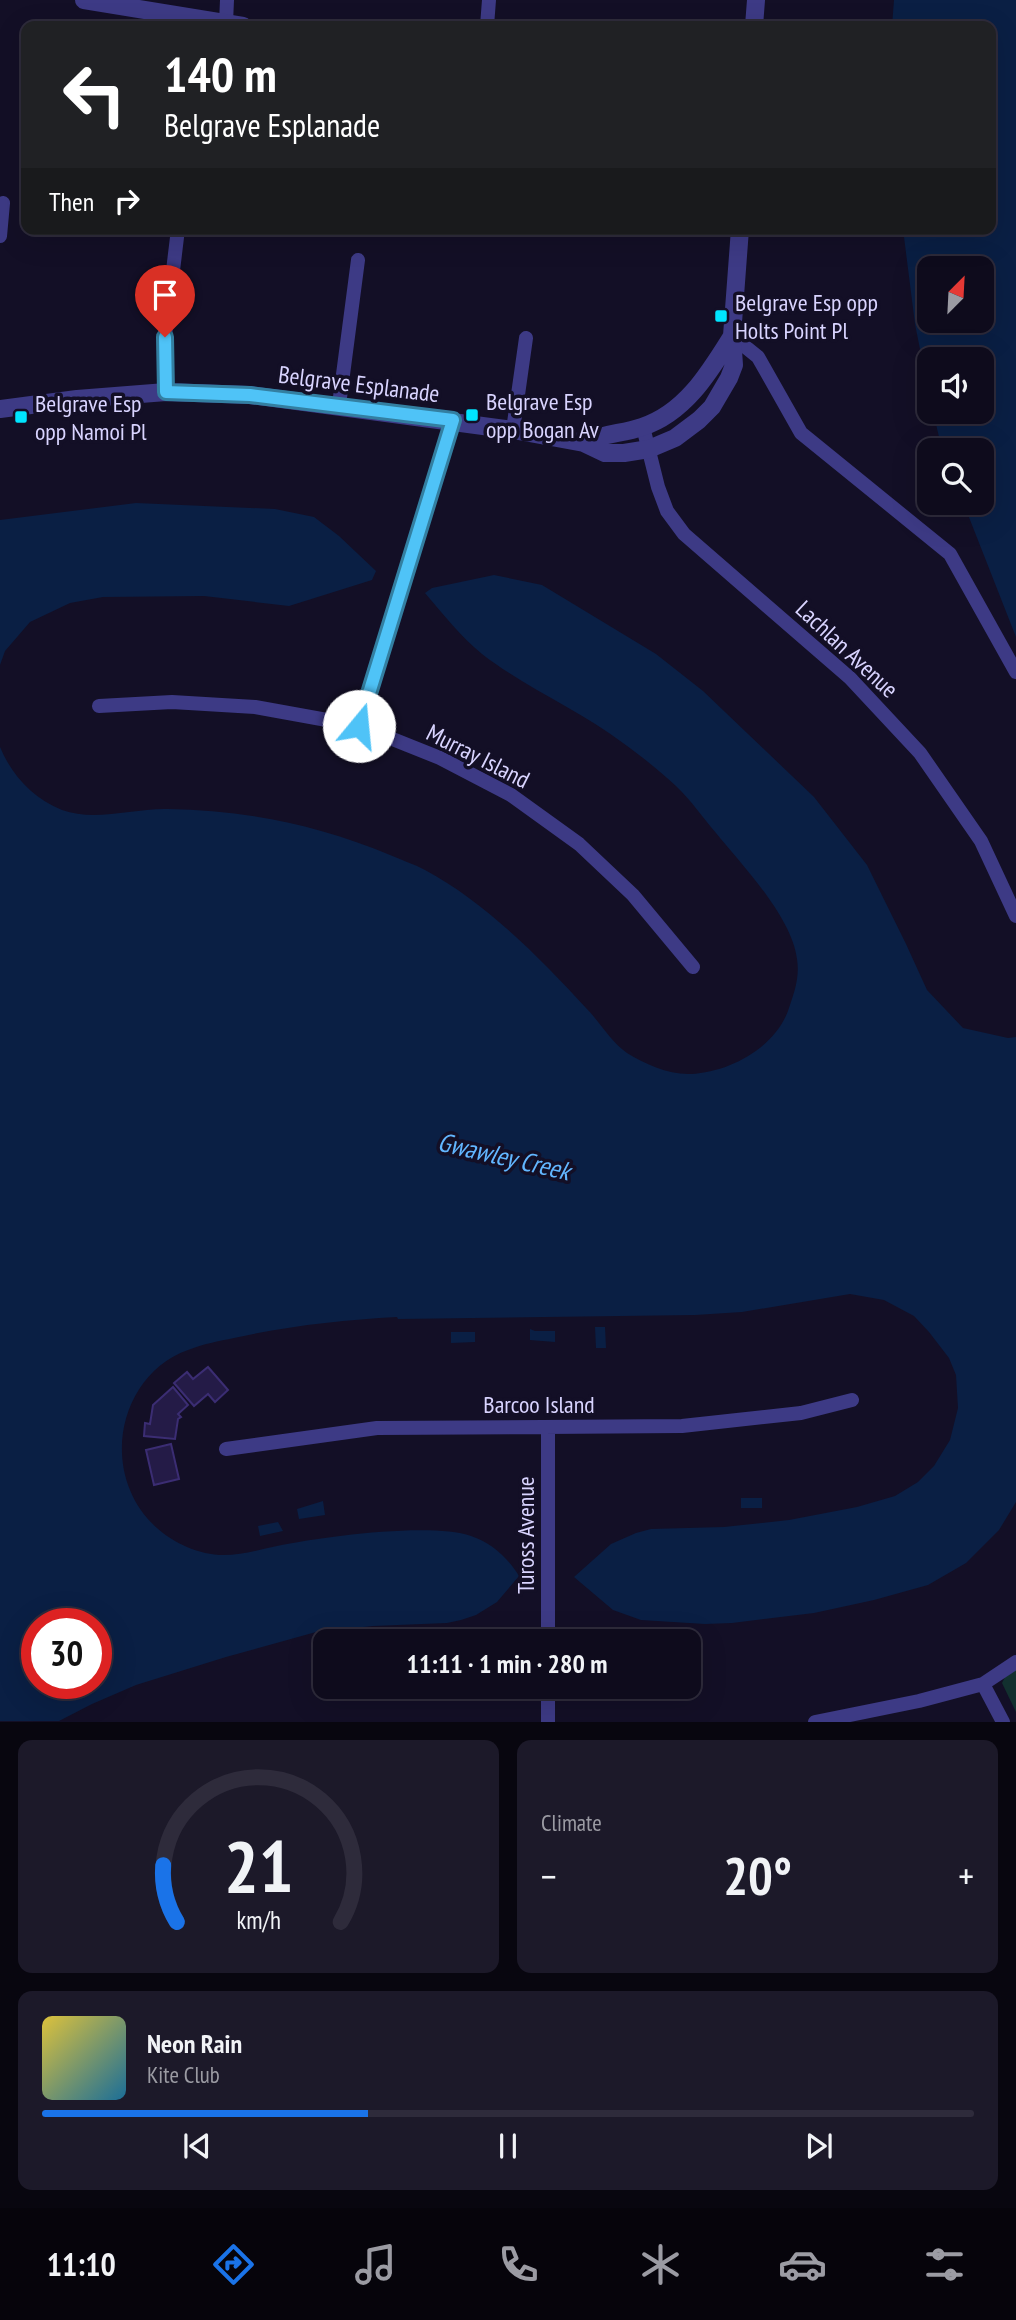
<!DOCTYPE html>
<html lang="en">
<head>
<meta charset="utf-8">
<style>
  :root { --surface:#0e0b1c; --page:#1c1929; --text:#f1f3f6; --muted:#9b9ba3; --line:#2e2b3b; --accent:#1a73e8 }
  body { margin:0; font-family:"PT Sans Narrow",sans-serif; background:var(--page); color:var(--text); height:100vh; display:flex; flex-direction:column; font-size:26px; white-space:nowrap }
  * { box-sizing:border-box; margin:0 }
  p { font-size:23px; color:var(--muted) }
  .icon { flex:none; width:38px; height:38px; fill:none; stroke:currentColor; stroke-width:2; stroke-linecap:round; stroke-linejoin:round }
  .map { position:relative; height:1722px; overflow:hidden }
  .drawer { display:flex; flex-direction:column; gap:18px; padding:18px; background:#08060f; flex:1 }
  .drawer>* { flex:none }
  .top-card { position:absolute; left:21px; top:21px; width:975px; height:214px; border-radius:14px; box-shadow:0 7px 28px #0002,0 0 0 2px var(--line); background:#202124; color:#fff; overflow:hidden }
  .needle { width:46px; rotate:24deg }
  .fabs { position:absolute; left:917px; top:256px; display:grid; gap:14px }
  .fabs a { display:grid; place-items:center; width:77px; height:77px; border-radius:14px; background:var(--surface); box-shadow:0 7px 28px #0002,0 0 0 2px var(--line); font-size:35px }
  .speed { position:absolute; left:21px; top:1608px; display:flex; gap:14px; font-size:35px; font-weight:700; text-align:center }
  .speed>* { display:grid; place-content:center; width:91px; height:91px; border-radius:50%; background:var(--surface); box-shadow:0 7px 28px #0002,0 0 0 2px var(--line); line-height:1 }
  .speed .limit { border:10px solid #d22; background:#fff; color:#111 }
  .pin { position:absolute; display:grid; place-items:center; width:60px; height:60px; color:#fff; margin:-72px -30px; border-radius:50% 50% 50% 0; rotate:-45deg; box-shadow:0 0 7px #0007 }
  .pin .icon { rotate:45deg }
  .me { position:absolute; width:77px; margin:-38px; rotate:17deg; stroke-linejoin:round; filter:drop-shadow(0 0 5px #0008) }
  .turn { display:flex; align-items:center; gap:24px; height:147px; padding:0 28px; font-size:32px }
  .turn .icon { width:91px; height:91px; stroke-width:2.5 }
  .turn b { display:block; font-size:49px; line-height:60px }
  .then { display:flex; align-items:center; height:66px; padding:0 28px; background:#0003; gap:14px; font-size:26px }
  .big { font-size:52px; font-weight:700; line-height:1.1 }
  .drawer .card { flex:1; display:flex; flex-direction:column; justify-content:center; gap:10px; min-width:0; padding:0 24px; border-radius:14px; background:var(--page) }
  .drawer .dial { align-items:center; gap:0 }
  .dial svg { height:182px; overflow:visible; fill:none; stroke:var(--line); stroke-width:7; stroke-linecap:round; text-anchor:middle }
  .dial text { fill:var(--text); stroke:none }
  .song { display:flex; align-items:center; gap:21px }
  .cover { width:84px; height:84px; border-radius:10px; background:linear-gradient(135deg,hsl(50 70% 55%),hsl(200 70% 35%)) }
  .played { height:7px; border-radius:4px; background:linear-gradient(90deg,var(--accent) 35%,var(--line) 35%) }
  .keys { display:flex; justify-content:space-around; direction:ltr }
  .heat { display:flex; justify-content:space-between; align-items:center; font-size:38px; direction:ltr }
  .drawer .tiles { flex:1; display:grid; gap:18px; grid-template-columns:1fr 1fr }
  .card:last-child { grid-column:span 2 }
  .trip { position:absolute; left:313px; top:1629px; width:388px; height:70px; border-radius:14px; background:var(--surface); box-shadow:0 7px 28px #0002,0 0 0 2px var(--line); font-weight:700; line-height:70px; text-align:center }
  .tab-bar { display:flex; height:112px; justify-content:space-around; align-items:center; background:#06040b; color:var(--muted) }
  .tab-bar .icon { width:49px; height:49px }
  .tab-bar .selected { color:var(--accent) }
  .tab-bar b { font-size:32px; color:var(--text) }
  .map>svg:first-child { display:block }
  .green { fill:#12302f }
  .water { fill:#0a1f44; fill-rule:evenodd }
  .building { fill:#241b47; stroke:#3b2d73; stroke-width:2 }
  .lines { fill:none; stroke-linecap:round; stroke-linejoin:round }
  .minor { stroke:#3d3a85; stroke-width:14 }
  .tertiary { stroke:#3d3a85; stroke-width:18 }
  .route-casing { stroke:#337fa1; stroke-width:18 }
  .route { stroke:#4fc3f7; stroke-width:12 }
  .poi-dot { fill:#00e5ff; stroke:#130f26; stroke-width:2.5 }
  .labels { text-anchor:middle; dominant-baseline:central; stroke-width:7; stroke-linejoin:round; paint-order:stroke }
  .poi-label { font-size:24px; fill:#d9d4ff; stroke:#130f26; text-anchor:start }
  .street-label { font-size:24px; fill:#d9d4ff; stroke:#130f26 }
  .water-label { font-size:26px; font-style:italic; fill:#62b6ff; stroke:#130f26 }
</style>
</head>
<body>
<div class="map">
<svg width="1016" height="1722" viewBox="0 0 1016 1722">
  <rect width="100%" height="100%" fill="#130f26"/>
  <path class="green" d="M1016 1669V1712L1002 1683 1005 1677Z"/>
  <path class="water" d="M894 0H1016V637L963 502H982V450H942L933 411H982V359H929V394L915 324 903 229H990V26H892ZM929 268H982V320H929Z
    M136 503 275 509 314 517 339 536 376 571 372 580 289 606 204 596 103 597 70 603 30 622 5 651 0 665V520Z
    M494 575 542 585 656 654 703 691 814 797 867 865 906 944 927 990 963 1028 1008 1038 1016 1037V1502L999 1530 966 1563 928 1585 874 1600 814 1613 732 1623 705 1624 641 1620 613 1610 574 1577 611 1544 636 1533 651 1529 724 1527 789 1520 857 1507 895 1496 918 1482 934 1466 950 1440 958 1408 956 1375 949 1358 929 1332 914 1316 884 1300 850 1294 742 1312 695 1315 398 1319 397 1317C342 1320 288 1326 234 1338 219 1341 203 1344 188 1350 132 1370 108 1437 130 1490 144 1526 181 1552 219 1555 239 1556 258 1550 277 1546 321 1537 430 1522 471 1536 492 1543 508 1558 519 1576L497 1602 476 1615 461 1620 447 1623 373 1626 316 1632 226 1657 136 1685 92 1704 59 1721H0V747C12 776 33 798 62 810 95 822 134 808 168 809 245 810 319 825 390 855 401 860 414 864 425 870 485 902 540 958 586 1008 600 1022 611 1042 627 1053 645 1064 669 1075 691 1074 730 1072 774 1048 788 1011 794 993 800 978 797 959 792 917 742 865 716 833 703 818 691 800 676 786 660 771 641 756 623 743 579 710 526 688 482 654 461 637 443 614 425 593L432 588ZM96 1624V1684H37V1624Z
    M595 1327H605L606 1348H596Z
    M530 1329 535 1331H555V1342L530 1340Z
    M451 1332H475V1342L451 1343Z
    M741 1498H762V1508H741Z
    M323 1501 325 1515 299 1519 297 1509Z
    M278 1522 283 1531 260 1536 258 1526Z"/>
  <path class="building" d="M208 1367 228 1390 215 1402 208 1394 194 1406 174 1383 187 1372 193 1379Z
    M173 1387 188 1405 178 1414 181 1417 178 1419 175 1439 144 1436 145 1423 150 1424 153 1405Z
    M171 1444 179 1479 154 1485 146 1450Z"/>
  <g class="lines">
    <path class="minor" d="M226 23 227 0
      M487 26 489 0
      M0 236 3 203
      M732 336 758 357 801 433 950 554 1016 672
      M166 392 165 337 178 229
      M339 405 358 260
      M643 427 658 487 667 511 684 534 850 678 920 753 981 841 1016 916
      M513 430 526 338
      M99 706 172 702 255 707 360 726 440 758 511 795 579 844 633 895 693 967
      M360 726 452 420
      M548 1428V1642
      M226 1449 377 1428 682 1426 801 1413 852 1400
      M983 1684 1003 1722
      M548 1687V1722
      M815 1722 919 1701 983 1684 1016 1662"/>
    <path class="tertiary" d="M84 0 243 26
      M754 26 756 0
      M0 409 77 399 166 392 250 395 513 430 584 443 605 453H624L649 449 675 438 699 420 712 407 729 378 734 365 732 336 740 229
      M584 443C603 433 622 434 642 427 685 413 709 373 732 336"/>
  </g>
  <g class="lines">
    <g class="route-casing">
      <path id="route" d="M165 337 166 392 250 395 453 420 359 726"/>
    </g>
    <use href="#route" class="route"/>
  </g>
  <g class="poi-dot">
    <rect x="714" y="309" width="14" height="14" rx="3.5"/>
    <rect x="465" y="408" width="14" height="14" rx="3.5"/>
    <rect x="14" y="410" width="14" height="14" rx="3.5"/>
  </g>
  <g class="labels">
    <g class="poi-label">
      <text x="735" y="302">Belgrave Esp opp<tspan x="735" dy="28">Holts Point Pl</tspan></text>
      <text x="486" y="401">Belgrave Esp<tspan x="486" dy="28">opp Bogan Av</tspan></text>
      <text x="35" y="403">Belgrave Esp<tspan x="35" dy="28">opp Namoi Pl</tspan></text>
    </g>
    <g class="street-label">
      <text transform="translate(359 384) rotate(7)">Belgrave Esplanade</text>
      <text transform="translate(847 649) rotate(43)">Lachlan Avenue</text>
      <text transform="translate(478 756) rotate(27)">Murray Island</text>
      <text x="539" y="1404">Barcoo Island</text>
      <text transform="translate(525 1535) rotate(-90)">Tuross Avenue</text>
    </g>
    <g class="water-label">
      <text transform="translate(504 1156) rotate(13)">Gwawley Creek</text>
    </g>
  </g>
</svg>
<div class="fabs">
<a><svg class="needle" viewBox="-14 -14 28 28"><path d="M0-13l5 13h-10z" fill="#e53935"/><path d="M0 13l5-13h-10z" fill="#9b9ba3"/></svg></a>
<a><svg class="icon" aria-label="sound" viewBox="0 0 24 24"><path d="M4 9h4l5-4v14l-5-4H4zM17 9q2 3 0 6"/></svg></a>
<a><svg class="icon" aria-label="search" viewBox="0 0 24 24"><circle cx="10" cy="10" r="6"/><path d="M15 15l6 6"/></svg></a>
</div>
<div class="speed"><div class="limit">30</div></div>
<div class="pin" style="left:165px;top:337px;background:#d93025"><svg class="icon" aria-label="arrive" viewBox="0 0 24 24"><path d="M6 21V4h12l-3 4 3 4H6"/></svg></div>
<svg class="me" style="left:359px;top:726px" viewBox="-20 -20 40 40"><circle r="19" fill="#fff"/><path d="M0-13L10 11 0 6-10 11z" fill="#4fc3f7"/></svg>
<div class="trip">11:11 · 1 min · 280 m</div>
<div class="top-card">
<div class="turn"><svg class="icon" aria-label="left" viewBox="0 0 24 24"><path d="M17 20v-9H6M10 6l-5 5 5 5"/></svg><div><b>140 m</b>Belgrave Esplanade</div></div>
<div class="then">Then<svg class="icon" aria-label="right" viewBox="0 0 24 24"><path d="M7 20v-9h11M14 6l5 5-5 5"/></svg></div>
</div>
</div>
<section class="drawer">
<div class="tiles">
<div class="card dial"><svg viewBox="0 0 100 80">
<path d="M14 69A42 42 0 1 1 86 69"/>
<path d="M14 69A42 42 0 0 1 8 44" stroke="#1a73e8"/>
<text x="50" y="56" font-size="32" font-weight="700">21</text>
<text x="50" y="72" font-size="11">km/h</text>
</svg></div>
<div class="card"><p>Climate</p>
<div class="heat"><a>−</a><b class="big">20°</b><a>+</a></div>
</div>
<div class="card">
<div class="song"><i class="cover"></i><div><b>Neon Rain</b><p>Kite Club</p></div></div>
<div class="played"></div>
<div class="keys"><svg class="icon" aria-label="previous" viewBox="0 0 24 24"><path d="M18 5L8 12l10 7zM5 5v14"/></svg><svg class="icon" aria-label="pause" viewBox="0 0 24 24"><path d="M8 5v14M16 5v14"/></svg><svg class="icon" aria-label="next" viewBox="0 0 24 24"><path d="M6 5l10 7-10 7zM19 5v14"/></svg></div>
</div>
</div>
</section>
<nav class="tab-bar">
<b>11:10</b>
<svg class="icon selected" aria-label="directions" viewBox="0 0 24 24"><path d="M12 3l9 9-9 9-9-9zM9 14v-3h6M13 9l2 2-2 2"/></svg>
<svg class="icon" aria-label="music" viewBox="0 0 24 24"><path d="M9 18V5l10-2v13"/><circle cx="6" cy="18" r="3"/><circle cx="16" cy="16" r="3"/></svg>
<svg class="icon" aria-label="phone" viewBox="0 0 24 24"><path d="M5 4h4l2 5-3 2q2 4 5 5l2-3 5 2v4C11 20 4 13 5 4z"/></svg>
<svg class="icon" aria-label="climate" viewBox="0 0 24 24"><path d="M12 3v18M4 7l16 10M4 17L20 7"/></svg>
<svg class="icon" aria-label="car" viewBox="0 0 24 24"><path d="M5 17H2v-5l4-1 3-4h7l3 4 3 1v5h-3M9 17h6M6 11h13"/><circle cx="7" cy="17" r="2"/><circle cx="17" cy="17" r="2"/></svg>
<svg class="icon" aria-label="filters" viewBox="0 0 24 24"><path d="M4 7h16M4 17h16"/><circle cx="9" cy="7" r="2"/><circle cx="15" cy="17" r="2"/></svg>
</nav>
</body>
</html>
